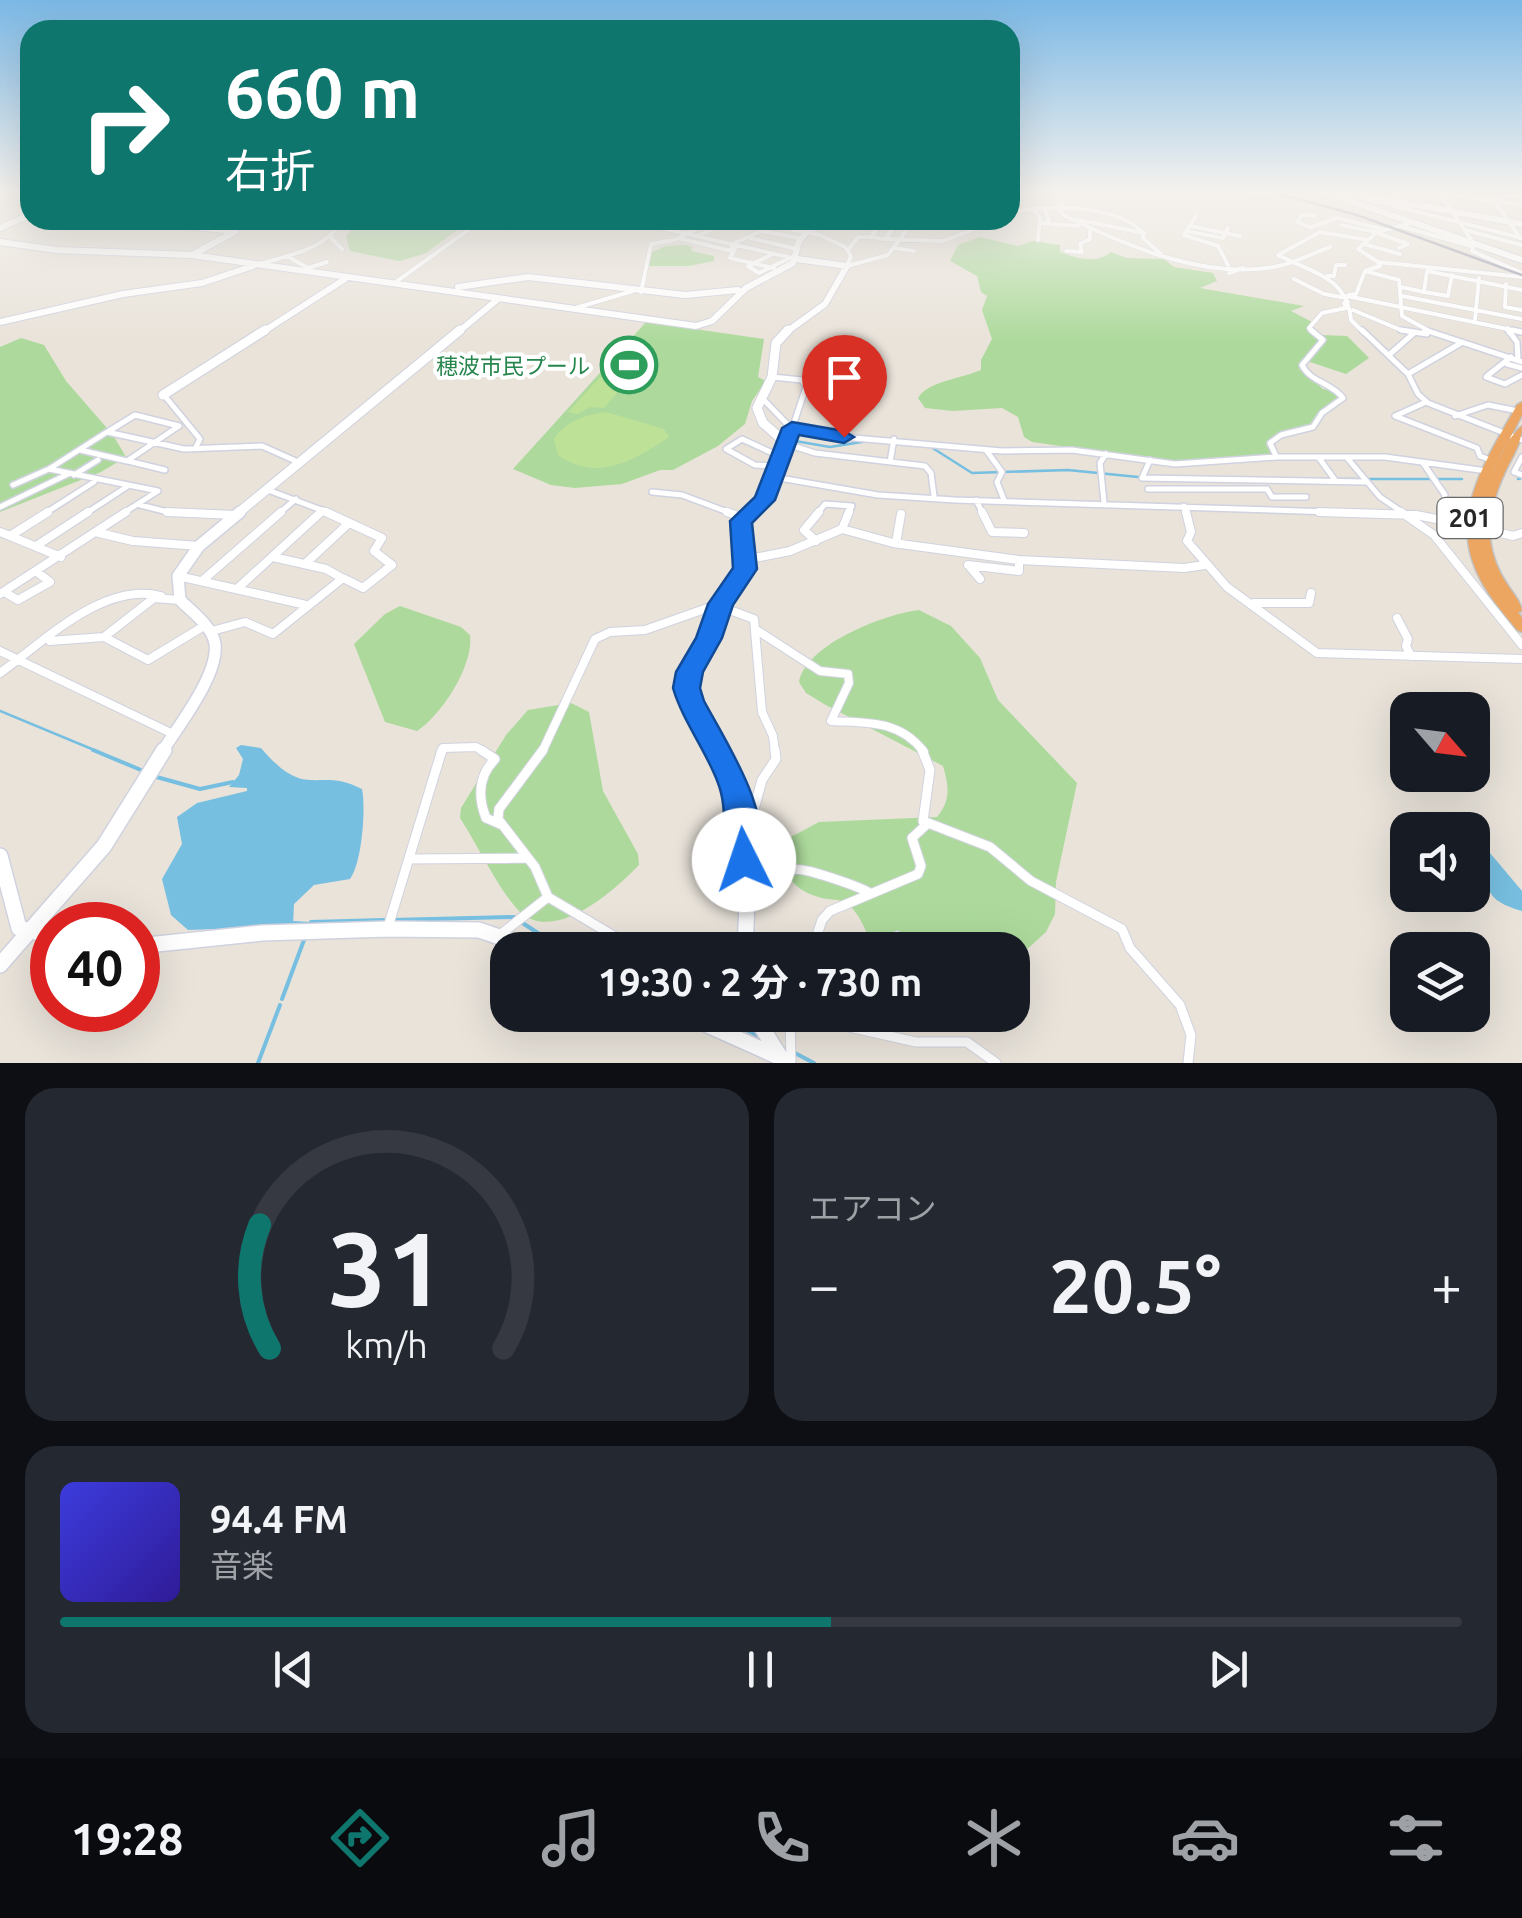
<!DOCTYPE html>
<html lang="ja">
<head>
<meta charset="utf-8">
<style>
  :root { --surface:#171b24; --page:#242831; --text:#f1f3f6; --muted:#9ea1a6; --line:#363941; --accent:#0f766e }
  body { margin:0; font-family:Ubuntu,"Noto Sans JP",sans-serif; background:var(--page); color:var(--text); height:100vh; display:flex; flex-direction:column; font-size:38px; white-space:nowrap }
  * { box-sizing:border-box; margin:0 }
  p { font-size:32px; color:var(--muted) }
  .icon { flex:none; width:55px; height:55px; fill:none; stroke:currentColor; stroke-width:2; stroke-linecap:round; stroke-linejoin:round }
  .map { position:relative; height:1063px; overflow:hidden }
  .panel { display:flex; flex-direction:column; gap:25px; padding:25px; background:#0d0f14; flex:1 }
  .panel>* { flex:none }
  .banner { position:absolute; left:20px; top:20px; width:1000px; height:210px; border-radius:30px; box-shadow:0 10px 40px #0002; background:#0f766e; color:#fff; overflow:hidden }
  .needle { width:65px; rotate:118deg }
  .tools { position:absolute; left:1390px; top:692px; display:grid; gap:20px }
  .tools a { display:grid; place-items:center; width:100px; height:100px; border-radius:20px; background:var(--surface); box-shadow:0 10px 40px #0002; font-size:50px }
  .speed { position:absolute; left:30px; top:902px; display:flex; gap:20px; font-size:50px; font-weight:700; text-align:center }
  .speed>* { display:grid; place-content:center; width:130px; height:130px; border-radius:50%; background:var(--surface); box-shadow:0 10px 40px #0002; line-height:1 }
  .speed .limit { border:15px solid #d22; background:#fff; color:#111 }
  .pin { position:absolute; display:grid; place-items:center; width:85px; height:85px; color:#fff; margin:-102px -42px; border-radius:50% 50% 50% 0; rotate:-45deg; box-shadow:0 0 10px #0007 }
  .pin .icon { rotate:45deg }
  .me { position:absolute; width:110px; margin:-55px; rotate:356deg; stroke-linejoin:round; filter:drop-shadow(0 0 8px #0008) }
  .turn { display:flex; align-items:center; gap:35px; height:210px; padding:0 40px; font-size:45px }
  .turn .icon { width:130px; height:130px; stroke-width:2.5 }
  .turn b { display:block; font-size:70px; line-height:85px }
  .big { font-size:75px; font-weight:700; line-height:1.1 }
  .panel .tile { flex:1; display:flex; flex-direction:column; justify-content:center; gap:15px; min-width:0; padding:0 35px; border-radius:30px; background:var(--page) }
  .panel .dial { align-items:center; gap:0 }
  .dial svg { height:260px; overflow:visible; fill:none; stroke:var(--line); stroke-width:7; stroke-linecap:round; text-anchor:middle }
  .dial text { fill:var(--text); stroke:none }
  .song { display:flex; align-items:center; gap:30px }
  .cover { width:120px; height:120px; border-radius:15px; background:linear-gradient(135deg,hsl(240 70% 55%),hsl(250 70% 35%)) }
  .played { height:10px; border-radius:5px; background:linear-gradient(90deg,var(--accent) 55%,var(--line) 55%) }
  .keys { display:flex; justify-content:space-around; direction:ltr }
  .heat { display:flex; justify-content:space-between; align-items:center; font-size:55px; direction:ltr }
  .panel .tiles { flex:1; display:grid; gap:25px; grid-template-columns:1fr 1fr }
  .tile:last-child { grid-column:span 2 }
  .trip { position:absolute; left:490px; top:932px; width:540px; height:100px; border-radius:30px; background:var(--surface); box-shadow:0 10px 40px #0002; font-weight:700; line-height:100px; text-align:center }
  .tab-bar { display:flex; height:160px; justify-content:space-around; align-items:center; background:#090b0e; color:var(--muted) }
  .tab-bar .icon { width:70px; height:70px }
  .tab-bar .on { color:var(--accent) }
  .tab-bar b { font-size:45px; color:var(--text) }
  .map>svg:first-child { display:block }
  .green { fill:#adda9c }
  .pitch { fill:#bee198 }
  .water { fill:#77bfe1 }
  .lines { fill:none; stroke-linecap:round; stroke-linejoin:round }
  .stream-far1 { stroke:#77bfe1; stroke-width:2.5 }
  .stream { stroke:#77bfe1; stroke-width:4 }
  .street-far3-casing { stroke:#d0d2df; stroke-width:5 }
  .street-far2-casing { stroke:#d0d2df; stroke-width:8 }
  .street-far1-casing { stroke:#d0d2df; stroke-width:10 }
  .street-casing { stroke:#d0d2df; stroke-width:11 }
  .secondary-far3-casing { stroke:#d0d2df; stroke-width:8 }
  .secondary-far2-casing { stroke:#d0d2df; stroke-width:11 }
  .secondary-far1-casing { stroke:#d0d2df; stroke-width:14 }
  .secondary-casing { stroke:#d0d2df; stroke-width:18 }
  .highway-casing { stroke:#c3c3c3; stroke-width:3 }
  .street-far3 { stroke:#fff; stroke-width:4 }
  .street-far2 { stroke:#fff; stroke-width:5 }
  .street-far1 { stroke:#fff; stroke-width:8 }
  .street { stroke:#fff; stroke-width:9 }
  .secondary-far3 { stroke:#fff; stroke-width:6 }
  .secondary-far2 { stroke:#fff; stroke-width:9 }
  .secondary-far1 { stroke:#fff; stroke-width:11 }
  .secondary { stroke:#fff; stroke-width:15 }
  .highway { fill:#eda661; fill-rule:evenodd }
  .rail { stroke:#9e9fb0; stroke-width:2.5 }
  .route { fill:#1a73e8; stroke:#114b97; stroke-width:2.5 }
  .labels { text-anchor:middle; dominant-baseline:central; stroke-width:8; stroke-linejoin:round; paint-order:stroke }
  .far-leisure-label { font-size:22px; fill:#27864d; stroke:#fff; text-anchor:end }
  .shield { fill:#fff; stroke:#686868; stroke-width:2.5 }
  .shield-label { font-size:25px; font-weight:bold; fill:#272727 }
</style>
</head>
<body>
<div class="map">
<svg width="1522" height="1063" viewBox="0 0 1522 1063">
  <rect width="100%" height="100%" fill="#e9e3da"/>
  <path class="green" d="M359 220H471L426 253 410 258 399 261 350 251 346 236Z
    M980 237 1018 246 1033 241 1060 245V252C1077 259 1097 264 1111 252L1126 258 1164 259 1174 267 1213 273 1217 281 1200 288 1304 306 1291 311 1312 322 1306 329 1320 339 1299 369 1323 389 1338 392 1339 397 1318 412 1309 426 1273 436 1266 445 1273 456 1181 463 1032 442 1024 437 1018 417 1002 408 953 411 925 408 918 398C928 381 961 379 981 370V360L992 339 982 310 987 296 981 292 977 276 950 261 958 245Z
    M685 245 692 247 691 251 714 256V261L689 266H649L652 252 666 246Z
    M646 322 764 339 758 377 766 381 752 401 745 424 718 446 673 470H660L622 484 575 488 551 485 513 469Z
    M1321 335 1347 336 1369 358 1346 374 1307 361 1325 341Z
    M21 338 44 345 66 381 113 435 126 457 101 472 0 512V347Z
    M400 606 461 627 470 635C474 665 442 715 417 731L385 722 354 644 385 614Z
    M919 610 951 626 980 658 998 700 1077 783 1056 882 1055 914 1046 932 1013 962 1012 950H874C867 934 860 912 845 902 840 899 828 900 822 898 791 890 777 870 787 839L819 822 937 817C951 800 949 787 943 766L824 704 806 693 799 682C806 644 885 614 919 610Z
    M571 703 589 712 603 791 638 854 639 865C615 890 554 945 519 911 500 892 476 842 460 818L461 808 506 735 528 710Z"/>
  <path class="pitch" d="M600 377 627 381 604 408 590 407 578 414 568 412Z
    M606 412 664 429 669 437C635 460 597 483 558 455L554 439C566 421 585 415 606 412Z"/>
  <path class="water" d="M241 745 261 748C308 803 316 765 362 789 366 809 362 863 350 879L314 885 294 904 293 926 188 930 171 915 162 879 182 844 177 817 197 803 247 791V788L229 787 239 775 243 759 236 748Z
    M1485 853H1490L1522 891V911C1484 900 1486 889 1485 853Z"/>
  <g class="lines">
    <path class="stream-far1" d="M1470 192 1522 193
      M795 441 830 447 868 441
      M931 447 972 473 1068 470 1138 477
      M1311 479H1329
      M1339 479H1462
      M1518 479 1522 478
      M0 711 99 752"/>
    <path class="stream" d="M93 750 141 770
      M153 776 200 789 233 782
      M392 920 514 917
      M311 922 384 920
      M521 922 564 950
      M294 923 310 924
      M282 999 304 940
      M715 1015 759 1036
      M793 1052 814 1063
      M258 1063 280 1005"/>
    <g class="street-far3-casing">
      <path id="street-far3" d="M1056 192 1064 201 1060 209 1063 215C1127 246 1206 281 1279 266 1297 262 1313 253 1330 247
        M1392 192 1411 206
        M1439 192 1474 244 1472 251 1522 273
        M1439 193 1522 205
        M1363 198 1522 238
        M1494 198 1522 195
        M1496 203 1520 238
        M1010 211C1051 207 1112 202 1144 233
        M1035 211 1040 218 1038 240
        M1196 216 1184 235 1218 246 1228 265
        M627 220 797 259
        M744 220 820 235 845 247 851 256 847 266 888 255 911 224 1008 220
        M883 220 871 237 885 239
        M1078 220 1144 233 1143 238 1161 254
        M898 222 885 239 943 241 988 224
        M1040 223 1050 224 1045 210
        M1411 223 1377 232 1358 249 1378 262 1522 277
        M1050 224 1079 226
        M1341 225 1376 232
        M1190 226 1240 236
        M1400 226 1471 246
        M662 227 677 220
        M1312 227 1337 218 1382 229
        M1312 228 1297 222 1303 215 1314 216
        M1465 230 1522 245
        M1186 231 1223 238 1228 228
        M1377 233 1408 244 1399 248
        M697 236 713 229
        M330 237 342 249
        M678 238 732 251V244L761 231 800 238
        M750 238 797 249
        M1364 244 1400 254
        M736 247 730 258 774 268
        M895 248 914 251
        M849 249 858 237H871
        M1066 251 1082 252 1080 244 1090 239V230
        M773 254 748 266 759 273 790 258
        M287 256 308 268 327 262
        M259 264C289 255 326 250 342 220
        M1365 271 1399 280 1402 316 1433 333
        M1229 273 1243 268
        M1327 276H1334L1336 265H1345
        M1294 279 1324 294 1347 298
        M393 284 482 220
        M1506 284 1505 307 1522 310
        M1401 287 1424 292 1427 271 1522 290
        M641 292 651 244 674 240 714 220
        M1424 292 1448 296 1452 275
        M1349 295 1356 294 1365 271 1380 266 1379 263
        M1347 296 1522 332
        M1402 296 1522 319
        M572 309 633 291
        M1353 310 1401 330 1417 333
        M1475 320 1479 278
        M1508 328 1509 333
        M1314 333 1309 328 1322 313 1346 308 1344 303 1348 302
        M1364 333 1351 320C1347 276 1312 273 1278 255L1320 232 1368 240"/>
    </g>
    <g class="street-far2-casing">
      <path id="street-far2" d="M1362 330 1408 374 1418 394 1428 403 1522 440
        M1401 330 1427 334
        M1425 330 1522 362
        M1508 330 1517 342 1518 360
        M1512 330 1522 332
        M1390 354 1414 333
        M1507 364 1522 368
        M1408 374 1461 343
        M1487 376 1511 357
        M772 377 802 380 806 387 787 444 815 453 925 466 931 473 934 496
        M1486 377 1505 384 1522 375
        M164 395 200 439 195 449
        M762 398 791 428 820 435 1002 451 1072 450 1175 464 1277 457H1385L1487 471
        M1426 402 1395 416 1477 448 1480 456 1493 461
        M1455 416 1488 405 1518 411
        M80 450 127 461 179 426 135 415 109 431
        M986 450 1002 472 997 482 1004 500
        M1276 456 1270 443 1281 435 1313 427 1322 413 1343 398C1332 383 1310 382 1302 365L1323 340 1311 330
        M1522 457 1514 472 1522 475
        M1319 458 1335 480
        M1348 459 1380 497 1405 514
        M1150 460 1142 478 1365 482
        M128 461 165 470
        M890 462 894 439
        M1423 463 1445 495 1442 514
        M776 466 755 465 726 449 742 439 779 456
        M74 475 98 460
        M774 477 878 495 955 500 1395 514
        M13 485 49 469
        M1148 489H1267
        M1267 489 1272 497H1306
        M268 490 332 514
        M652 492 682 495 733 514
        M976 500 983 514
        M1104 502 1100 463 1106 454
        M140 505 172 513 214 514
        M1184 506 1186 514
        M0 507 68 474
        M44 514 94 482
        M85 514 128 486
        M122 514 158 491 49 469 107 432 184 449 262 446 298 462
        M278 514 296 499
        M318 514 323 510
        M817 514 825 504 852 506 848 514"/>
    </g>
    <g class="street-far1-casing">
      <path id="street-far1" d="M48 512 10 536 61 557
        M167 512 235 515
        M727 512 743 518
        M982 512 992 532 1024 533
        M1186 512 1191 532 1187 541 1227 587 1317 653 1522 659
        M1319 512 1416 515 1473 526
        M1401 512 1434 535 1522 645
        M1442 518 1443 512
        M842 529 849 512
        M1485 529 1513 536 1522 533
        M0 532 10 536
        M99 533 133 541 199 546
        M816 541 804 530 819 512
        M896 543 901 514
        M36 546 88 512
        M273 557 326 569 342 578
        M745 560 790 551 842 529 893 543 1019 560 1184 568 1205 565
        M306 563 349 523
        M968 565 1019 571V560
        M970 567 980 579
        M178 576 306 605
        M202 581 281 512
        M238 588 321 512
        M4 592 18 600 50 582 37 572
        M0 594 126 512
        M180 600 154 598 104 637 148 660 204 626
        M1254 603H1309L1311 593
        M1397 618 1408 639 1406 646 1411 656
        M755 629 820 671 848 674 849 683 831 721C868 723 900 720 924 752
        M212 631 245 622 273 634 343 578 363 588 392 565 374 551 382 538 326 512
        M50 641 104 637
        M0 651 173 734
        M0 673C44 642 103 581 161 596
        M442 752 443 748 476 747 485 752
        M542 752 595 639 610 632 645 630 716 605 754 619 762 712 773 736 775 752"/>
    </g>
    <g class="street-casing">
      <path id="street" d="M481 750 495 759C478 776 478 798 486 818L502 825
        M543 750 499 809 498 819 535 867 548 897 619 939 692 950
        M922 750 930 770 923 821 990 847 1031 881 1122 929 1130 948 1180 1005 1191 1035 1188 1063
        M748 831 762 780 776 759 775 750
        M409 859 528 858
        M748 897H762C771 889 782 874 793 870 802 866 860 887 870 893
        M388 927 442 750
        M501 934 548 897
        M897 936 899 950
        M812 950 822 920 830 911 918 874 921 866 912 838 927 824
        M790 1015 791 1063
        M796 1015 916 1042H967L996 1063
        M763 1027 789 1015"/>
    </g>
    <g class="secondary-far3-casing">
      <path id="secondary-far3" d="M1251 192H1282
        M1324 192 1522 260
        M1345 192 1522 224
        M0 195 6 192
        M1010 201 1036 192
        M120 220 236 231 194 254
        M0 228 30 215
        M808 231 835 220
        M0 242 57 250 192 255 696 326 712 321 746 288 793 263 799 241 806 233
        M458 287 528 277 685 295 738 290
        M0 322 123 294 202 283 253 266
        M261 333 345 279
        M457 333 498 299
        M785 333 825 304 847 266 797 259"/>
    </g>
    <g class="secondary-far2-casing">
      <path id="secondary-far2" d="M163 395 265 330
        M237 514 460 330
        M749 514 765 500 787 444 763 423 757 408 772 377 776 343 788 330"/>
    </g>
    <g class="secondary-far1-casing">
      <path id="secondary-far1" d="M162 752C178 726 219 675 215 644 213 627 191 611 180 600L178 576 199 546 240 512
        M720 752 686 688 689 672 709 638 721 604 745 569 741 521 751 512"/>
    </g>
    <g class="secondary-casing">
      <path id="secondary" d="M719 750 741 814 747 900 745 950
        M0 856 19 928 52 936
        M138 946 262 933 388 929 479 930 537 950
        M0 965 104 846 164 750
        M685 1015 781 1058
        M754 1015 781 1058"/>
    </g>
    <g class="highway-casing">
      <path id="highway" d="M1522 402V415L1495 467 1484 496C1493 473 1504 440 1522 426 1522 443 1513 455 1506 470 1496 491 1488 515 1490 539 1492 555 1498 571 1507 584 1513 594 1520 600 1522 611L1518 612 1522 618V632L1517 630C1501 610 1483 590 1474 565 1452 508 1490 454 1517 405Z"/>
    </g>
    <use href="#street-far3" class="street-far3"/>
    <use href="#street-far2" class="street-far2"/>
    <use href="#street-far1" class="street-far1"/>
    <use href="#street" class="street"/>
    <use href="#secondary-far3" class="secondary-far3"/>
    <use href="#secondary-far2" class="secondary-far2"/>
    <use href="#secondary-far1" class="secondary-far1"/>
    <use href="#secondary" class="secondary"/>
    <use href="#highway" class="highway"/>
    <path class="rail" d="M1273 192 1357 215 1522 275"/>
  </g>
  <linearGradient id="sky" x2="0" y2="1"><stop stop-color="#7bb8e5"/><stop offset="0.56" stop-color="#f5f2ee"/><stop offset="1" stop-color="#f5f2ee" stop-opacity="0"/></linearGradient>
  <rect width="1522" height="341" fill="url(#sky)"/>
  <path class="route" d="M792 422 844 431 854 437 844 443 799 435 775 500 752 523 757 569 733 605 722 638 703 672 700 688 704 701C727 744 779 821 755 870L744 874 732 870C720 844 729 811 718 783 706 750 683 722 673 688L676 672 696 638 708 604 733 568 730 521 755 497 782 428Z"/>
  <defs>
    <g id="stadium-ring" transform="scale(2.875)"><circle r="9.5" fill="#fff" stroke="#2e9e5b" stroke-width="1.5"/><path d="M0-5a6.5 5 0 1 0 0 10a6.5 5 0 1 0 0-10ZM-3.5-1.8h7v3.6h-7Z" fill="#2e9e5b"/></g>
  </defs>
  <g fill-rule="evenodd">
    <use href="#stadium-ring" x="629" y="365"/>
  </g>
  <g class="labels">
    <g class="far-leisure-label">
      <text x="590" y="365">穂波市民プール</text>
    </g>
    <rect class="shield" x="1437.5" y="498" width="65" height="40" rx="8"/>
    <g class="shield-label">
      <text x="1470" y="518">201</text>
    </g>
  </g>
</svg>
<div class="tools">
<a><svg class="needle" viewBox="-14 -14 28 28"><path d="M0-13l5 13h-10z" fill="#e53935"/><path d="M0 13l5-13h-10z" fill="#9ea1a6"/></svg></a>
<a><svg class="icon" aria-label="sound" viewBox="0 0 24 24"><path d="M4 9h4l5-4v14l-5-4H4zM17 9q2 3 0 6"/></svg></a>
<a><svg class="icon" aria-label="layers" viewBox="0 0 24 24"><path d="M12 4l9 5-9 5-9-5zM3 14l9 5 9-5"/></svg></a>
</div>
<div class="speed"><div class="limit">40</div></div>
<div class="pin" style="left:844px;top:437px;background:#d93025"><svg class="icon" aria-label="arrive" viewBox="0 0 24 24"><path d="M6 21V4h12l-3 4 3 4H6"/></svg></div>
<svg class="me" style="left:744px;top:860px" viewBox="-20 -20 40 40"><circle r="19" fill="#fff"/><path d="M0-13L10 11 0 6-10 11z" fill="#1a73e8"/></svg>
<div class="trip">19:30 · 2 分 · 730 m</div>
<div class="banner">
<div class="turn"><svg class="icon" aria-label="right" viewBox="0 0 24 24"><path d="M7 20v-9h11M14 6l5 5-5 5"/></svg><div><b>660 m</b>右折</div></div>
</div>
</div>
<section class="panel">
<div class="tiles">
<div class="tile dial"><svg viewBox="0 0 100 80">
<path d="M14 69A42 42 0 1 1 86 69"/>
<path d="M14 69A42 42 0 0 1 11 31" stroke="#0f766e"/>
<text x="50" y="56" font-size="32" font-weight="700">31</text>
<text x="50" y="72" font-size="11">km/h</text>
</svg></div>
<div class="tile"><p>エアコン</p>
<div class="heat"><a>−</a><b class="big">20.5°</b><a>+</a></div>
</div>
<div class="tile">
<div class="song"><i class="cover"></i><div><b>94.4 FM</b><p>音楽</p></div></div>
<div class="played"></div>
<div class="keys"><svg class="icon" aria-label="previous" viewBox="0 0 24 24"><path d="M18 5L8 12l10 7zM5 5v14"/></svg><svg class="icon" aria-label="pause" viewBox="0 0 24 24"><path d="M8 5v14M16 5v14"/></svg><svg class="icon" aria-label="next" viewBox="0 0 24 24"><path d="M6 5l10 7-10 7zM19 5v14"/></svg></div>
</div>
</div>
</section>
<nav class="tab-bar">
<b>19:28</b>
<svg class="icon on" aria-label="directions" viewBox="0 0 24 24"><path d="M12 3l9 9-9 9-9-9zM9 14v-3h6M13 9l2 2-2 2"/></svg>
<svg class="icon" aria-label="music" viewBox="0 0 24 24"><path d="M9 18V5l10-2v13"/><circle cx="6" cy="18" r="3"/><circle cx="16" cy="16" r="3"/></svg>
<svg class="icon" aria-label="phone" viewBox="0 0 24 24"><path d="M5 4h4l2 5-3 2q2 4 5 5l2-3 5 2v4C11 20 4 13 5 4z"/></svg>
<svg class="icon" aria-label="climate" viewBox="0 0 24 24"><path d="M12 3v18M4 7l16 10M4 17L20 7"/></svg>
<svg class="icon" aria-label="car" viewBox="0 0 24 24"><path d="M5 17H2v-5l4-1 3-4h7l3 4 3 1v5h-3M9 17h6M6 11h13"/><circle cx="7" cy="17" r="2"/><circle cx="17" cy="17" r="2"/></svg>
<svg class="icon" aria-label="filters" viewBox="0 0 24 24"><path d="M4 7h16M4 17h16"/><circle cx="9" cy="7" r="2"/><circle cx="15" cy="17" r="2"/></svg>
</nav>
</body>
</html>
